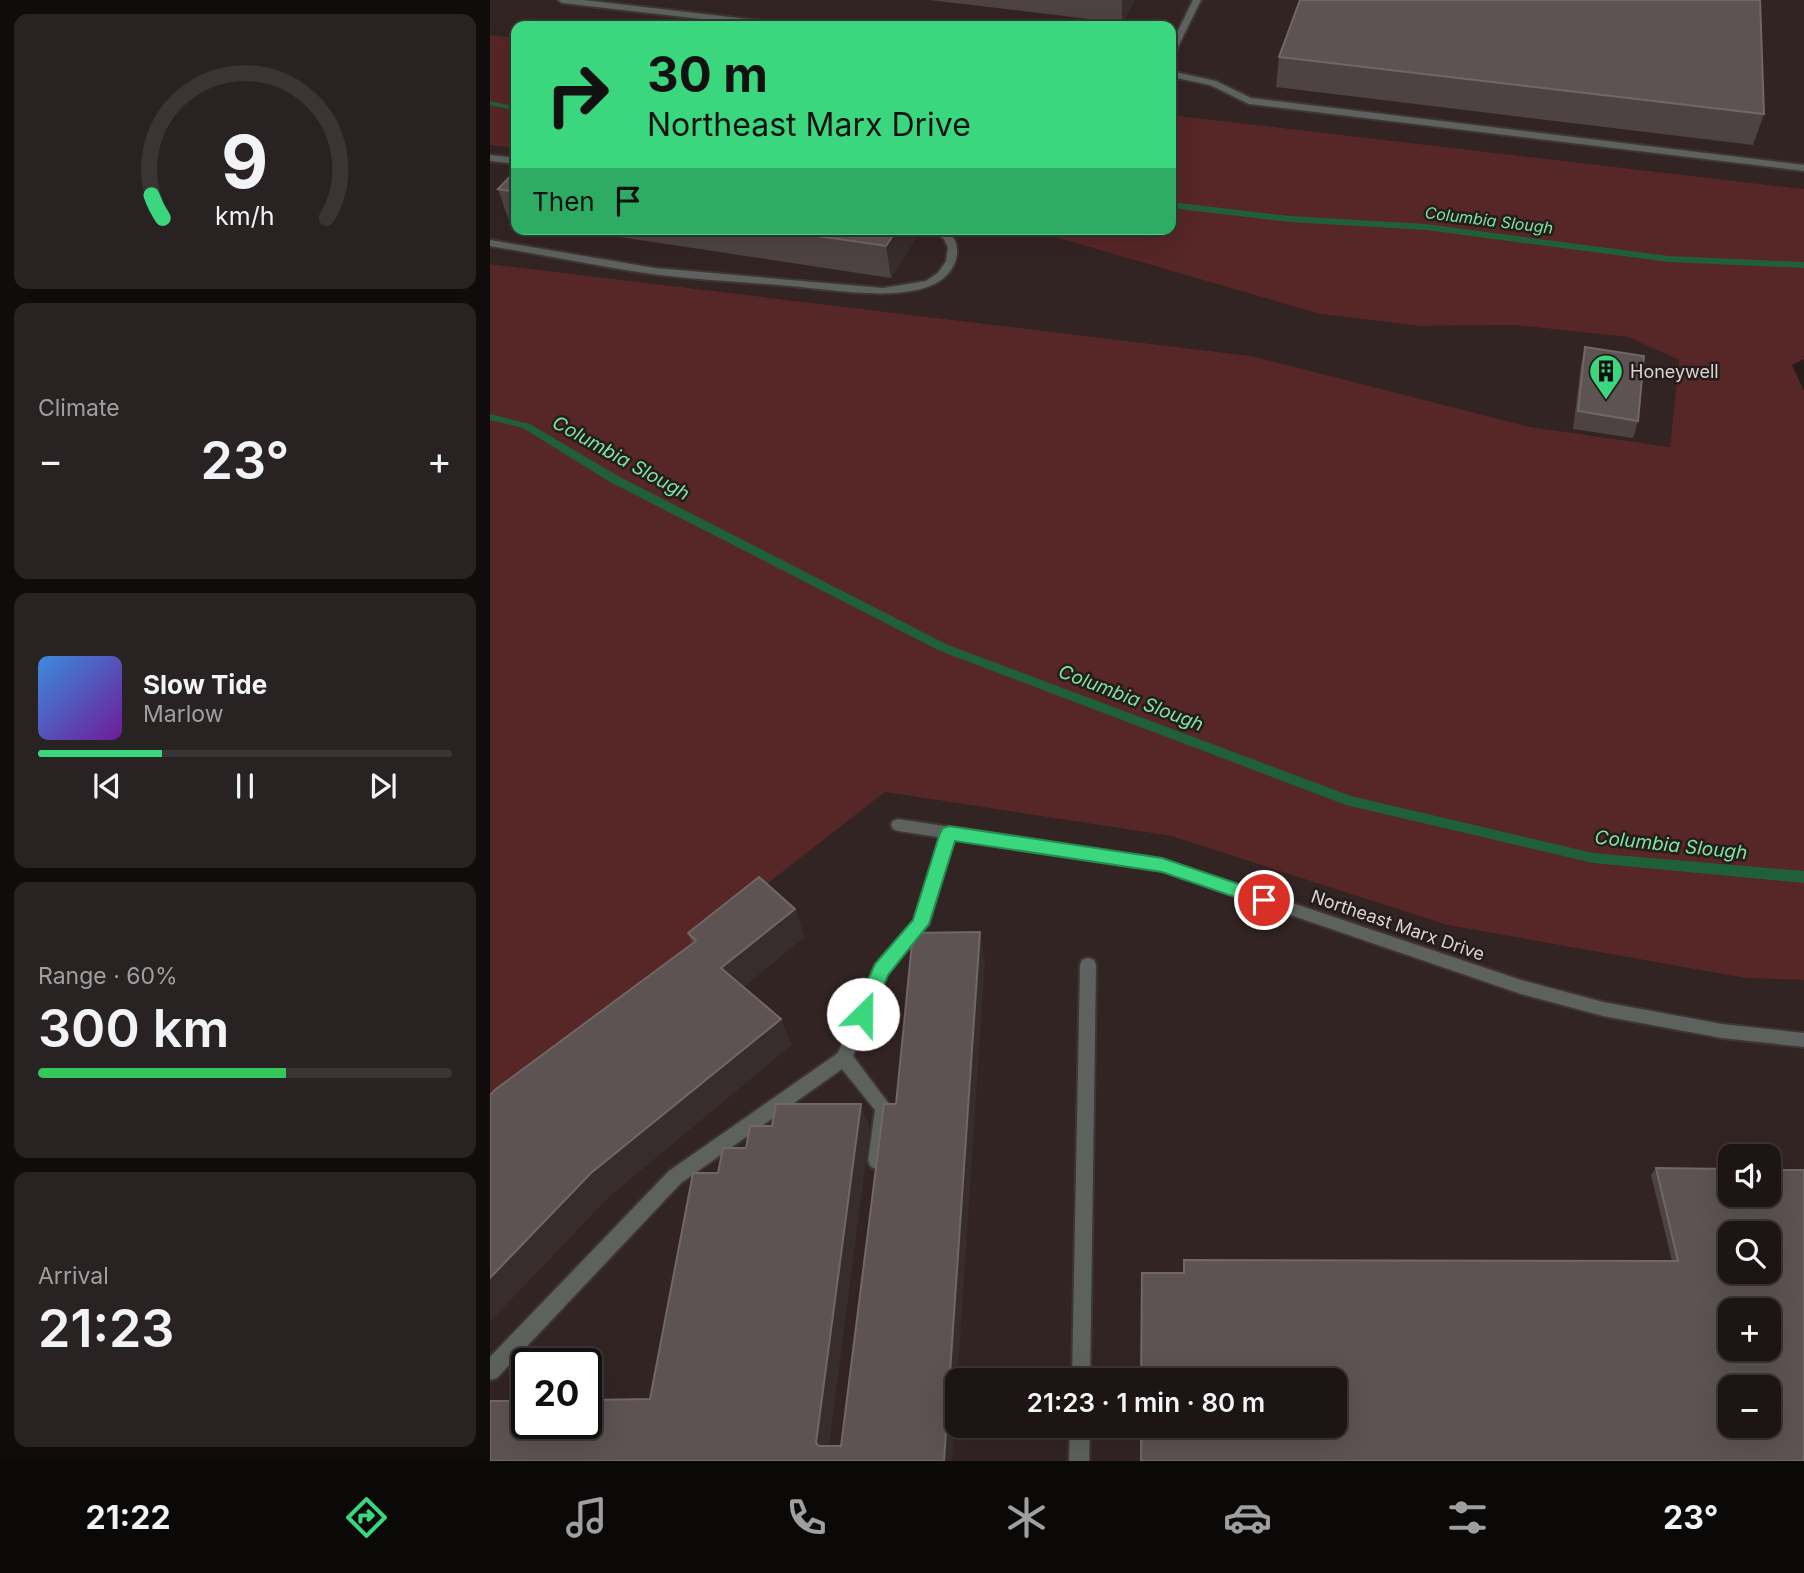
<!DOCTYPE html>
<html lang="en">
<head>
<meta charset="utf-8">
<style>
  :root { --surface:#1c1514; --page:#292222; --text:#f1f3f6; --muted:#a09fa0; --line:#3a3434; --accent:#3bd77e }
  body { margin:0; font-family:Inter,sans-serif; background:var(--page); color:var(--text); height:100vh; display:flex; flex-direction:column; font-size:26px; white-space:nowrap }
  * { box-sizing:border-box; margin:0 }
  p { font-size:23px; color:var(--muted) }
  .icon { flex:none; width:38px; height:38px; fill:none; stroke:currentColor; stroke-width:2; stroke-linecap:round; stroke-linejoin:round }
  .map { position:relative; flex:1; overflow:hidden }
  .drawer { display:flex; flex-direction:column; gap:14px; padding:14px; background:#0f0c0b; width:490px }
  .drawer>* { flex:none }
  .banner { position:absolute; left:21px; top:21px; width:665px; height:214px; border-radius:14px; box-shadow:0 7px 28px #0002,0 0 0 2px var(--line); background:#3bd77e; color:#111; overflow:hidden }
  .controls { position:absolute; left:1228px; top:1144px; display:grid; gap:14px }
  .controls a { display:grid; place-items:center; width:63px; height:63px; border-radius:14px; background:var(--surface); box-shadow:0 7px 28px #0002,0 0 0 2px var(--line); font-size:35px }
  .speed { position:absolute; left:21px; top:1348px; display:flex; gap:14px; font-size:35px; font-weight:700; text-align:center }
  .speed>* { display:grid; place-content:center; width:91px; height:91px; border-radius:50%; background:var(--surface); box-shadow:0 7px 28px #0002,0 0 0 2px var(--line); line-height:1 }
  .speed .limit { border:4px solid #111; border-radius:10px; background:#fff; color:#111 }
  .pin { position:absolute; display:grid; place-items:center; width:60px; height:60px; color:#fff; margin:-30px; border:4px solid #fff; border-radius:50%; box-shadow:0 2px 7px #0007 }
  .me { position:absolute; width:77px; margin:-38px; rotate:23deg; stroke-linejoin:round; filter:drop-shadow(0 0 5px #0008) }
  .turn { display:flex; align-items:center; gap:24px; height:147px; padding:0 21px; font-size:32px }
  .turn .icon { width:91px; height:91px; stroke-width:2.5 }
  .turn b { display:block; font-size:49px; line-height:60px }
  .then { display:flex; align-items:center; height:66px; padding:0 21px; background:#0003; gap:14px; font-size:26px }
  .big { font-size:52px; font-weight:600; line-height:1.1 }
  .drawer .widget { flex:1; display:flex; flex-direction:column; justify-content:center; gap:10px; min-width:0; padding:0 24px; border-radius:14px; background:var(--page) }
  .drawer .dial { align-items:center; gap:0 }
  .dial svg { height:182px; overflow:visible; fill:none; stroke:var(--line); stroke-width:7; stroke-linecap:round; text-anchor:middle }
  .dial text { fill:var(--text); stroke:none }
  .song { display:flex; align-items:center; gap:21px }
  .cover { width:84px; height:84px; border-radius:10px; background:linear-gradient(135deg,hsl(210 70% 55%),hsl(280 70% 35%)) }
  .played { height:7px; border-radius:4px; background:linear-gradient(90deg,var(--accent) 30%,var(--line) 30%) }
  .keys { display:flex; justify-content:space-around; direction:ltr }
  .heat { display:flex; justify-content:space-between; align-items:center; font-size:38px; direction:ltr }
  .charge { height:10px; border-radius:5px; background:linear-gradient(90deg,#34c759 60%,var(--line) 0) }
  .trip { position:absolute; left:455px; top:1368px; width:402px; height:70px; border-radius:14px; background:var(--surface); box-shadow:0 7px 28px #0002,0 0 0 2px var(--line); font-weight:600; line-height:70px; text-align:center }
  .tabs { display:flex; height:112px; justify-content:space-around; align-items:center; background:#0b0808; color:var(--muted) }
  .tabs .icon { width:49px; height:49px }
  .tabs .active { color:var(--accent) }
  .tabs b { font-size:32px; color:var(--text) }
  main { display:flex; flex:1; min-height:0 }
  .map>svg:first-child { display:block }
  .built { fill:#332424; fill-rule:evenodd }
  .green { fill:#572626 }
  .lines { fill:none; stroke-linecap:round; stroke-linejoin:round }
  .stream { fill:#206039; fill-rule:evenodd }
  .service-casing { stroke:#3e3635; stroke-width:4 }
  .minor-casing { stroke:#3e3635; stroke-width:4 }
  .service { fill:#5e625f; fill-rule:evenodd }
  .minor { fill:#5e625f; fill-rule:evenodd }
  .wall { fill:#4d4343 }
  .shaded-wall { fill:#362d2c }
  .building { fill:#5c5352; stroke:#706766; stroke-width:2; fill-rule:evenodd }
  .route { fill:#3bd77e; stroke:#268c52; stroke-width:2 }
  .labels { text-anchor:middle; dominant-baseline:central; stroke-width:5; stroke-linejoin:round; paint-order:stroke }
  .far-water-label { font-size:16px; font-style:italic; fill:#79e79e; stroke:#251c1b }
  .poi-label { font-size:18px; fill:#dad4d3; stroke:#251c1b; text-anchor:start }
  .street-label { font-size:18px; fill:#dad4d3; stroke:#251c1b }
  .water-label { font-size:19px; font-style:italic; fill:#79e79e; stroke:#251c1b }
</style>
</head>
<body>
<main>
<section class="drawer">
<div class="widget dial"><svg viewBox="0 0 100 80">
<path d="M14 69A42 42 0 1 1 86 69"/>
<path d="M14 69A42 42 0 0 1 9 59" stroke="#3bd77e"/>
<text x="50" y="56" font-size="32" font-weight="700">9</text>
<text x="50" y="72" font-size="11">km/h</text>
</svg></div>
<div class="widget"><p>Climate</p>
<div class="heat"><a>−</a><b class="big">23°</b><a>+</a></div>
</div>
<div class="widget">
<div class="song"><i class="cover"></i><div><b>Slow Tide</b><p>Marlow</p></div></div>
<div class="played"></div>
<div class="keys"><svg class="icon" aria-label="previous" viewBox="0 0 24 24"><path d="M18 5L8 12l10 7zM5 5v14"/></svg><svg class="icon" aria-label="pause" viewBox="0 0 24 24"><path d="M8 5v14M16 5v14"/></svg><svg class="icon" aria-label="next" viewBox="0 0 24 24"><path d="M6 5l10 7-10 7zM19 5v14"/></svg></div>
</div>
<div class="widget"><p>Range · 60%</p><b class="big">300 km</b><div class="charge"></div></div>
<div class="widget"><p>Arrival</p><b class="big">21:23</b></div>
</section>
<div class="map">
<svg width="1314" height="1461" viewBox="0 0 1314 1461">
  <rect width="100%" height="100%" fill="#251c1b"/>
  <path class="built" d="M0 0H1314V189L681 115V26H26V38L0 35Z
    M0 145 26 149V229H537L830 314 930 326 1024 325 1138 337 1189 360 1180 447 1041 427 761 356 0 264Z
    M395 792 681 836 957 925 1255 978 1314 980V1461H0V1110L228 922ZM1241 1157H1279V1195H1241ZM1241 1234H1279V1272H1241ZM1241 1311H1279V1349H1241ZM37 1363H96V1423H37ZM467 1381H845V1426H467ZM1241 1388H1279V1426H1241Z"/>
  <path class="green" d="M0 35 26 38V149L0 145Z
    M681 115 1314 189V359L1302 365 1314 391V980L1255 978 957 925 681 836 395 792 228 922 0 1110V264L761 356 1041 427 1180 447 1189 360 1138 337 1024 325 930 326 830 314 537 229H681Z"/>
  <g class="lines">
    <path class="stream" d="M0 101 26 107V111L0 105Z
      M681 202 800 216 936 224 1179 256 1314 262V268L1179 262 936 230 800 222 681 208Z
      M0 414 40 424 128 476 458 645 861 796 1103 853 1314 871V883L1103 863 856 805 450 651 120 482 33 428 0 420Z"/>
    <g class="service-casing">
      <path id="service" d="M68 0H94L292 23 296 26H272L72 3Z
        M703 0H711L685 53 681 56V45Z
        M681 71 726 81 761 98 1314 165V171L759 104 720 85 681 77Z
        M0 155 26 158V164L0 161Z
        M442 229C475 229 473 265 451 280 418 304 339 289 300 286 254 282 208 280 162 274 108 266 54 255 0 246V240L165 268 393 288 436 281 448 273 456 261 458 248 454 239Z
        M459 827 464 829 466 833 439 924 397 974 363 1056 402 1108 393 1167 387 1169 381 1167 378 1161 385 1110 352 1069 191 1183 7 1378 0 1380V1357L179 1171 348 1053 385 965 424 921 452 833 454 829Z
        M598 958 604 960 606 965 600 1381H582L590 965 592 960Z
        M580 1426H600L599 1461H579Z"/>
    </g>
    <g class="minor-casing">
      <path id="minor" d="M408 819 672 859 1031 980 1113 1002 1232 1024 1314 1033V1047L1232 1038 1113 1016 1031 994 672 871 408 831 403 829 401 825 403 821Z"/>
    </g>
    <use href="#service" class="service"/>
    <use href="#minor" class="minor"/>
  </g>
  <path class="wall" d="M439 0H645L632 23Z
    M789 57 1274 114 1263 145 786 87Z
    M26 170V222L19 221 8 189Z
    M77 229H428L429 232 401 278Z
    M1095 347 1148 421 1143 438 1083 429 1091 364Z
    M305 909 314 937 253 987 291 1019 301 1045 118 1197 0 1321V1095L203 944 198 933Z
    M1166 1168 1314 1461 693 1273 1182 1261 1161 1175Z"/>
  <path class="shaded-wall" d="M632 0H645L632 23Z
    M407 229H428L429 232 401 278 396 246Z
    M305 909 314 937 243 995 231 968Z
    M490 932 495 961 462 1461H454Z
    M291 1019 301 1045 118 1197 0 1321V1278L101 1173Z
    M371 1104 380 1129 337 1461 326 1443Z"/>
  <path class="building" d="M810 0H1270L1274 114 789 57Z
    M26 170V192L8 189Z
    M280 229H407L396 246Z
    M1095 347 1154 356 1148 421 1088 411Z
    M269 877 305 909 231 968 291 1019 101 1173 0 1278V1095L6 1089 206 941 198 933Z
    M490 932 454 1461H0V1401H37V1423H96V1400L160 1399 203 1173H228L233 1148H256L260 1126H282L286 1104H371L326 1443 329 1446H351L394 1104H406L423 933Z
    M1166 1168 1241 1169V1195H1279V1170H1314V1461H651V1426H845V1381H651L652 1273H694V1260L1188 1261ZM1241 1234H1279V1272H1241ZM1241 1311H1279V1349H1241ZM1241 1388H1279V1426H1241Z"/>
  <path class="route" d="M459 826 672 858 781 895 783 900 781 905 774 907 672 872 465 841 439 924 398 975 379 1020 373 1022 366 1020 363 1014 385 964 423 920 450 833 453 828Z"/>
  <defs>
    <g id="building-pin" transform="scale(1.75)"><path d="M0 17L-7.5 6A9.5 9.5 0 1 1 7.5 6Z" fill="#3bd77e" stroke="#251c1b"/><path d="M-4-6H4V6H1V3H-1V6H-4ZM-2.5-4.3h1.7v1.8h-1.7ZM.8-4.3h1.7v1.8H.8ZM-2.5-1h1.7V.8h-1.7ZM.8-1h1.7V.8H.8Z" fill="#111"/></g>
  </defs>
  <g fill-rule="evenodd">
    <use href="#building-pin" x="1116" y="371"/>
  </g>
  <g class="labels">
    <g class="far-water-label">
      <text transform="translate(999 220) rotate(7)">Columbia Slough</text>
    </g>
    <g class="poi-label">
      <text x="1140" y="371">Honeywell</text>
    </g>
    <g class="street-label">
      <text transform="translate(908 925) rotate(19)">Northeast Marx Drive</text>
    </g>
    <g class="water-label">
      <text transform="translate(131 458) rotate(29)">Columbia Slough</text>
      <text transform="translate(641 698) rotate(21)">Columbia Slough</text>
      <text transform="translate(1181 845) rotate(6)">Columbia Slough</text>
    </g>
  </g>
</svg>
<div class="controls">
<a><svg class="icon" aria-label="sound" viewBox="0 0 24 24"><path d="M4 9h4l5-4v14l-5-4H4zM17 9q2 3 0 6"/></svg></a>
<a><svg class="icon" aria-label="search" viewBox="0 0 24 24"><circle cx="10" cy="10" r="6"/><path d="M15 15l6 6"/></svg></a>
<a>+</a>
<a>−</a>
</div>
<div class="speed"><div class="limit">20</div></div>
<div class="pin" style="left:774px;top:900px;background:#d93025"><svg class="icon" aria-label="arrive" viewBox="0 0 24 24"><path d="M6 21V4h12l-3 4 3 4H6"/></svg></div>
<svg class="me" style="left:373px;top:1014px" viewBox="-20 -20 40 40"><circle r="19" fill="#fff"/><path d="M0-13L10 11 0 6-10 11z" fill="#3bd77e"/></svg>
<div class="trip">21:23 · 1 min · 80 m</div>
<div class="banner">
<div class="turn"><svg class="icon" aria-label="right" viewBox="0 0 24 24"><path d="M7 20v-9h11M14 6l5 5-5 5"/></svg><div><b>30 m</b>Northeast Marx Drive</div></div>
<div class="then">Then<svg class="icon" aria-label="arrive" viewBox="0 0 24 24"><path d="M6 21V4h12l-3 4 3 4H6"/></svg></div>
</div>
</div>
</main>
<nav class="tabs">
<b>21:22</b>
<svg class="icon active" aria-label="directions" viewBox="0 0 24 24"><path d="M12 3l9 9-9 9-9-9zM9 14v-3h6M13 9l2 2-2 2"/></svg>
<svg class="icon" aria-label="music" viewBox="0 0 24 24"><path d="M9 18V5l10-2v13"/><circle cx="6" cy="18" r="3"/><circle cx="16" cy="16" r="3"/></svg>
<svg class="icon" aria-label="phone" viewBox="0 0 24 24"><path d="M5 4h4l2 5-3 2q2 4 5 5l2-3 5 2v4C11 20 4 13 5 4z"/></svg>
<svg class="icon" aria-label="climate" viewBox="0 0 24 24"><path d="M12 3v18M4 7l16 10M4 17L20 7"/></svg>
<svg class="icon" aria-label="car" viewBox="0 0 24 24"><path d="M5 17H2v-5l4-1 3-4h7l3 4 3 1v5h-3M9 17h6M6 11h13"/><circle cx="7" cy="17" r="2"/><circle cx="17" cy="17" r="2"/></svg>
<svg class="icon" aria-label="filters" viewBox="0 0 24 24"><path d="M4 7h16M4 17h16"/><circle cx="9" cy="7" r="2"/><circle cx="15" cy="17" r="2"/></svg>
<b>23°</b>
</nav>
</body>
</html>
